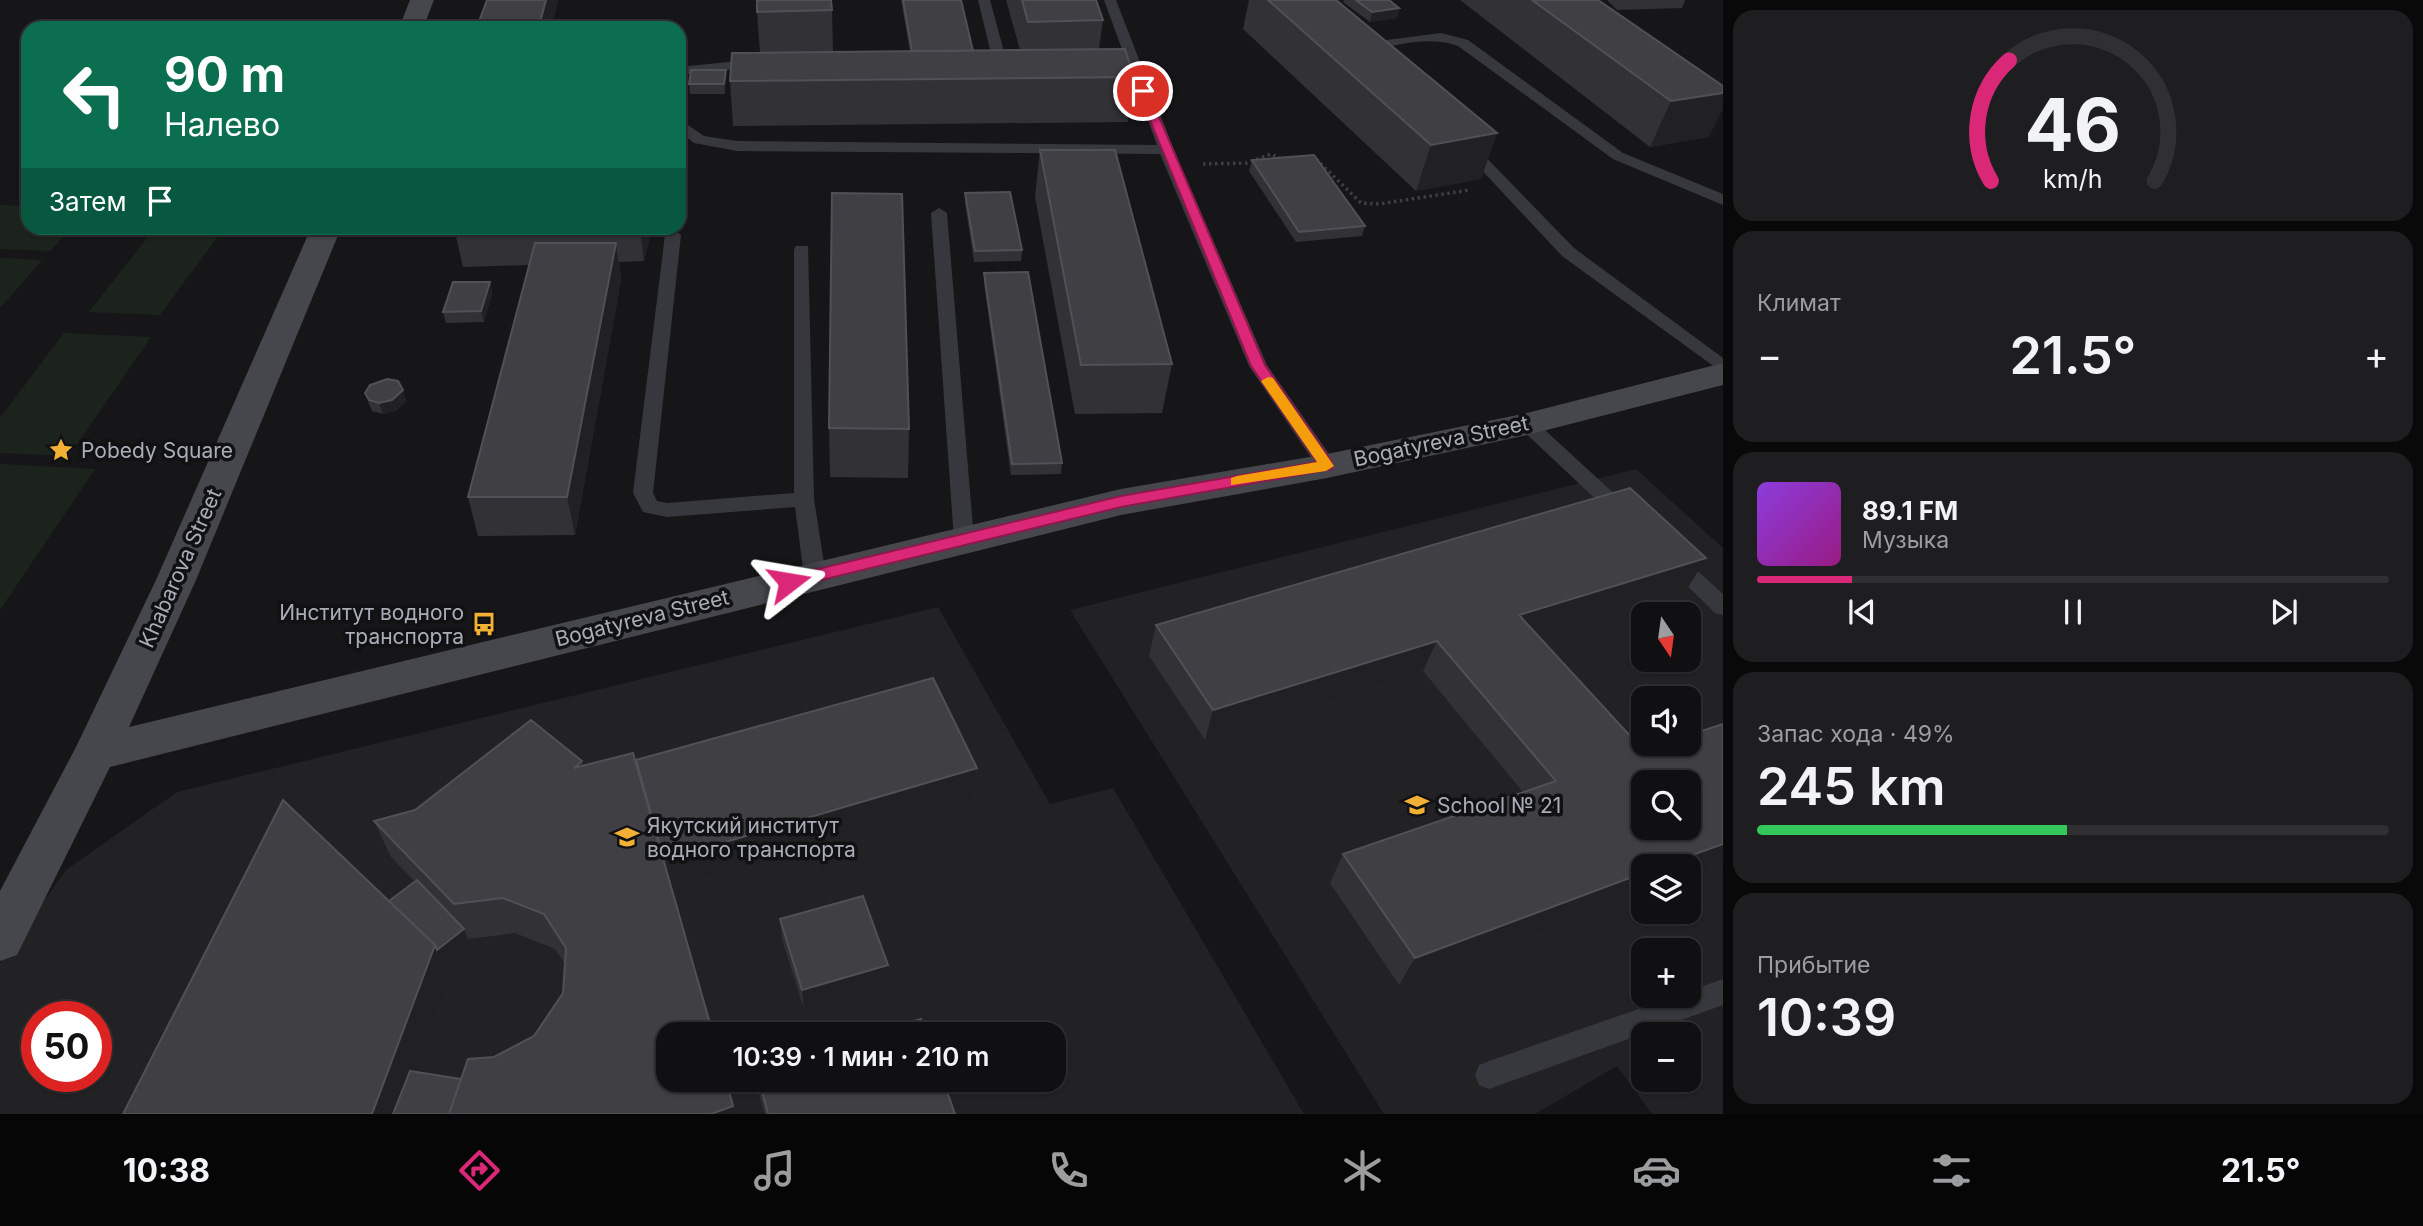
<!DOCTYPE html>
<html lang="ru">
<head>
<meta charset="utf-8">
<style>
  :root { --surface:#101012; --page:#1e1e20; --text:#f1f3f6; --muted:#9c9d9f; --line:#303032; --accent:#db2777 }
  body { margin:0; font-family:Inter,sans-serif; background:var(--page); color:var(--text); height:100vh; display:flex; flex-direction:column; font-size:26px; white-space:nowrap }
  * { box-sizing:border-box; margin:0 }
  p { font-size:23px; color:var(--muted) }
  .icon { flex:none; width:38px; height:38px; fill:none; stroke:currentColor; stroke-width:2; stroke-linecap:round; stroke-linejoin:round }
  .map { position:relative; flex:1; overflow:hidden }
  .sheet { display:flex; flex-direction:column; gap:10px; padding:10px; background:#09090a; width:700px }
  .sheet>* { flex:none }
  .top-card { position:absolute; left:21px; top:21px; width:665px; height:214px; border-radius:21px; box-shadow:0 2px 5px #0004,0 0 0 2px var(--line); background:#0b6e4f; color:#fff; overflow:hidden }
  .needle { width:46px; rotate:167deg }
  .fabs { position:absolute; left:1631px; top:602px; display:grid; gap:14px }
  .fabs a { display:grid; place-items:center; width:70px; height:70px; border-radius:14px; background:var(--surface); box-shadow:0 2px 5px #0004,0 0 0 2px var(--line); font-size:35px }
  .speed { position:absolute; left:21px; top:1001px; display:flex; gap:14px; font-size:35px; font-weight:700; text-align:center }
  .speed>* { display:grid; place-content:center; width:91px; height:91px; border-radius:50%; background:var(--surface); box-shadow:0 2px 5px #0004,0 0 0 2px var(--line); line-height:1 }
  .speed .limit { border:10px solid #d22; background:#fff; color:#111 }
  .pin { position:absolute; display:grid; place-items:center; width:60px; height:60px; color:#fff; margin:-30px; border:4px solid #fff; border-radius:50%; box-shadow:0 2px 7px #0007 }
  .me { position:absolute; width:77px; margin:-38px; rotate:76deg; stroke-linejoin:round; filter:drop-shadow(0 0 5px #0008) }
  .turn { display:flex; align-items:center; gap:24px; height:147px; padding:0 28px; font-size:32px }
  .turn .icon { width:91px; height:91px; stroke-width:2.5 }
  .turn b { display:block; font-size:49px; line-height:60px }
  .then { display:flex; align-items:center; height:66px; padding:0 28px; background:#0003; gap:14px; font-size:26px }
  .big { font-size:52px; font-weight:600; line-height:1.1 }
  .sheet .card { flex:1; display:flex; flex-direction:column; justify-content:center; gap:10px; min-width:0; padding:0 24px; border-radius:21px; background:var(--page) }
  .sheet .dial { align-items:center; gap:0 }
  .dial svg { height:182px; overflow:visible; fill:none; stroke:var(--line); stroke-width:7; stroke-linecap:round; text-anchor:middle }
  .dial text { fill:var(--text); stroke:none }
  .song { display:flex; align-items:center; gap:21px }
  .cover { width:84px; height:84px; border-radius:10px; background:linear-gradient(135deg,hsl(270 70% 55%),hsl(310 70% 35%)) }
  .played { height:7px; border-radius:4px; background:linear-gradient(90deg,var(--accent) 15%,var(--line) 15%) }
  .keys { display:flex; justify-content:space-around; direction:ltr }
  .heat { display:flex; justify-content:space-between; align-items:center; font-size:38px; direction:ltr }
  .charge { height:10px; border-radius:5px; background:linear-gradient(90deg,#34c759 49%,var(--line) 0) }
  .trip { position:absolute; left:656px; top:1022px; width:410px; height:70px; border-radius:21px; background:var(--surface); box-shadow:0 2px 5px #0004,0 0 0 2px var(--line); font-weight:600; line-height:70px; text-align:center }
  .dock { display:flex; height:112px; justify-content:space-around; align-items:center; background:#060607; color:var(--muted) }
  .dock .icon { width:49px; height:49px }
  .dock .on { color:var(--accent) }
  .dock b { font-size:32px; color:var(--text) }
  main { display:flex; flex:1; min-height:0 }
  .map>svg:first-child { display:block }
  .built { fill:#222225; fill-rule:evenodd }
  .green { fill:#1c231d }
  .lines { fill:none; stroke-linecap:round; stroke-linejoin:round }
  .path { stroke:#3d3f44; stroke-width:3.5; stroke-dasharray:2.5 3.5; stroke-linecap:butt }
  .lane { fill:#37383d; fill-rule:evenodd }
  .secondary { fill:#45474d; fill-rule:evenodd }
  .wall { fill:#323236; fill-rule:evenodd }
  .shaded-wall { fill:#212124 }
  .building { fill:#3f3f44; stroke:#4f5156; stroke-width:2; fill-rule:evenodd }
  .route { fill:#db2777; stroke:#8e194d; stroke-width:2 }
  .slow { fill:#f59e0b }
  .labels { text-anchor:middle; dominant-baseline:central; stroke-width:7; stroke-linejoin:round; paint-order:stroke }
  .street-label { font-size:21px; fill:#a8adb8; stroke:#111113 }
  .poi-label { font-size:21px; fill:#a8adb8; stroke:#111113; text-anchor:start }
</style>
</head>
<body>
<main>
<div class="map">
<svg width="1723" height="1114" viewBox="0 0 1723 1114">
  <rect width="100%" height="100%" fill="#161618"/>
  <path class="built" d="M1636 469 1723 548V1114H1652L1617 1066 1535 1114H1384L1070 610ZM1643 614H1689V660H1643ZM1643 698H1689V744H1643ZM1643 782H1689V828H1643ZM1643 866H1689V912H1643ZM1643 950H1689V996H1643ZM1643 1034H1689V1080H1643Z
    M938 607 1050 804 1113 788 1304 1114H0V963L66 870 177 792ZM37 1017H96V1076H37ZM668 1034H1054V1080H668Z"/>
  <path class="green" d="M0 205 28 206V228H71L50 251 0 249Z
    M155 228H224L160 315 89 312Z
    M0 258 42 260 1 307H0Z
    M64 333 151 337 69 456 0 453V418Z
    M0 464 95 469 0 610Z"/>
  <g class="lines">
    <path class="path" d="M1316 159 1361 203 1379 204 1470 190
      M1203 164 1247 163 1271 154 1282 159"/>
    <path class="lane" d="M978 0H990L1009 70 1014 74 1012 77 1003 78 996 74Z
      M1104 0H1116L1174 150 1267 365 1334 461 1337 466 1334 471H1320L1249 366 1160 154 737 151 694 143 679 131V119L704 136 737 141 1157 145Z
      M1441 33 1468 40 1623 153 1723 194V205L1613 159 1458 46C1431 36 1403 44 1375 49L1371 57H1361L1358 50 1371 42Z
      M758 59 765 63 763 66 679 75V67Z
      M1467 141 1472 143 1574 248 1723 358V373L1562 256 1462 149 1459 146Z
      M939 208 947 213 974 540 971 545H957L954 540 931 213Z
      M673 230 681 235 653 493 657 501 667 503 794 493V250L796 246H808L814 499 826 576 823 581H807L804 576 795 507 667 517 643 512 633 493 665 235Z
      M1527 418 1534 420 1632 510 1635 515 1632 520H1618L1520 428 1517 424Z
      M1672 551 1679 554 1723 594V615L1715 613 1665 564 1661 559 1665 554Z
      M1723 979V1005L1489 1089 1479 1085 1475 1075 1479 1065 1489 1061 1676 996H1689V991Z"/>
    <path class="secondary" d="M410 0H434L423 28H399Z
      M311 228H341L196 580 129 727 1121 489 1327 454 1527 413 1723 363V385L1527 435 1327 478 1121 515 110 767 17 955 0 961V891L76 747 156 580Z"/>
  </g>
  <path class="wall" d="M487 0H558L551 28H478Z
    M901 0H961L973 51 1020 50 1006 0H1096L1103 20 1099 49 1134 77 1128 122 733 126 730 81 760 53 757 12 832 10 833 52H910Z
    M1249 0H1336L1497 133 1481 179 1416 191 1243 29Z
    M1344 0H1389L1399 8 1397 18 1370 22 1343 2Z
    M1460 0H1598L1709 137 1650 147Z
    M1607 0H1685L1682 8 1617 10Z
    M726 70V80L725 94H690L689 84Z
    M1040 150 1172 364 1162 413 1075 414 1035 197Z
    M1252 160 1365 226 1362 236 1296 242 1249 171Z
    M965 193 1022 250 1021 261 974 262 965 203Z
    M454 228H652L644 261 619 262 621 280 575 535 478 536 468 497 529 265 463 267Z
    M984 273 1062 463 1061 474 1011 475 984 284Z
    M490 282 492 293 484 322 446 323 443 312Z
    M403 390 406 401 396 411 383 414 372 411 369 404 365 393Z
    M829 428 909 429 908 478 830 477Z
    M1687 589 1537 635 1644 751 1723 724V864L1689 877V866H1643V894L1399 985 1330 883 1343 854 1523 792 1423 671 1205 740 1149 656 1156 625Z
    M636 760 977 768 974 798 672 888 733 1106 734 1114H123L389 901 415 882 391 857 374 821 415 810 582 761 583 766ZM515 933 555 949 565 964 563 993 534 1036 494 1057 461 1079 417 1072 450 980 442 960 468 939Z
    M780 919 888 965V985L804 1009 782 939Z
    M758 1080H943L955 1114H765L759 1094Z"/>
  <path class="shaded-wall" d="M546 0H558L551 28H540L539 26Z
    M1399 8 1397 18 1370 22 1372 12Z
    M726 70V80L725 94 724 84Z
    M1723 93V109L1709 137 1650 147 1671 101Z
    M1497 133 1481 179 1416 191 1431 145Z
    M640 228H652L644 261Z
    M616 243 621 280 575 535 567 497Z
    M490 282 492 293 484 322 481 311Z
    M403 390 406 401 396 411 383 414 379 403Z
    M1706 558 1687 589 1504 646 1519 615Z
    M1437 641 1423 671 1205 740 1213 710Z
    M977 768 974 798 669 889 664 860Z
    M1723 844V864L1689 877V866H1662Z
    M1643 873V894L1399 985 1415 958Z
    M464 929 468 939 442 960 450 980 402 1114H372L435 945Z
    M888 965V985L804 1009 802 990Z
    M733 1106 734 1114H711Z"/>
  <path class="building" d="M487 0H546L539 26 477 27Z
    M757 0H831L832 10 757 12Z
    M903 0H961L973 51H912Z
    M1022 0H1096L1103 20 1028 22Z
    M1268 0H1336L1497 133 1431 145Z
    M1356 0H1389L1399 8 1372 12Z
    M1532 0H1598L1723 86V93L1671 101Z
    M600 21V28H557L558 23Z
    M646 25V28H602V26Z
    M1125 49 1134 77 730 81 732 53Z
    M691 70H726L724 84H689Z
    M1040 150H1115L1172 364 1081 365Z
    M1314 155 1365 226 1299 232 1252 160Z
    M1010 192 1022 250 975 251 965 193Z
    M832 193 902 194 909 429 829 428Z
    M535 243H616L567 497H468Z
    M1028 272 1062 463 1012 464 984 273Z
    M453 282H490L481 311 443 312Z
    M387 379 398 381 403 390 392 400 379 403 369 400 365 393 370 385Z
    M1630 488 1706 558 1519 615 1644 751 1665 744H1689V735L1723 724V844L1662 866H1643V873L1415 958 1343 854 1556 781 1437 641 1213 710 1156 625ZM1643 782H1689V828H1643Z
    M933 678 977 768 664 860 636 760Z
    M531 720 582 761 574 768 633 753 713 1034H668V1080H726L733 1106 711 1114H449L468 1059 494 1057 534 1036 563 993 566 948 544 914 503 898 454 904 374 821 415 810Z
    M283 800 435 945 372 1114H123Z
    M417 880 464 929 437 950 435 945 389 901Z
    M863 896 888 965 802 990 780 919Z
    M921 1019 926 1034H870Z
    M410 1071 461 1079 449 1114H393Z
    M759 1080H943L955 1114H768Z"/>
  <path class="route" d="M1143 88 1148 91 1265 365 1332 462V469L1121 507 789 588 783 586 781 582 789 576 1121 496 1317 462 1251 366 1138 91Z"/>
  <path class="slow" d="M1268 377 1273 378 1334 466 1326 471 1231 485V478L1237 476 1317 462 1261 381Z"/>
  <defs>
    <g id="sight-bare" transform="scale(1.89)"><path d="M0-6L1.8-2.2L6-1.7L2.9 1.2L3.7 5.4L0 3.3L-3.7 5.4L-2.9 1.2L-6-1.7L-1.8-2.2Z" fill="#f2b134" stroke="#111113" stroke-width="2.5" paint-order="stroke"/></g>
    <g id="bus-bare" transform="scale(1.89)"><path d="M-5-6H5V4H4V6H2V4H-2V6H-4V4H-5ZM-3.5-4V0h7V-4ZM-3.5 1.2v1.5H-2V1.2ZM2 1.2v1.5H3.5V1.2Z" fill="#f2b134" stroke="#111113" stroke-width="2.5" paint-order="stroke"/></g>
    <g id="school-bare" transform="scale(1.89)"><path d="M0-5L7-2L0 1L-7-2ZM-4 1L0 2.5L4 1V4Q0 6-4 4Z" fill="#f2b134" stroke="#111113" stroke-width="2.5" paint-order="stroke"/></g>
    <g id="university-bare" transform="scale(1.89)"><path d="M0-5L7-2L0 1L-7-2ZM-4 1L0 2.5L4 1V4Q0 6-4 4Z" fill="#f2b134" stroke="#111113" stroke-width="2.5" paint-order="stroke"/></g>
  </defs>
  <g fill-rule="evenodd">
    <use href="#sight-bare" x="61" y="450"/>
    <use href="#bus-bare" x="484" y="624"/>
    <use href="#school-bare" x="1417" y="805"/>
    <use href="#university-bare" x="627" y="837"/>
  </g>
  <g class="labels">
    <g class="street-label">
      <text transform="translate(1441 441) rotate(-12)">Bogatyreva Street</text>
      <text transform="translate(180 568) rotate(-66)">Khabarova Street</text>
      <text transform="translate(642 618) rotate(-14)">Bogatyreva Street</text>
    </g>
    <g class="poi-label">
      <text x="81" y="450">Pobedy Square</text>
      <text x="464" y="612" text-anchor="end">Институт водного<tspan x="464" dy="24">транспорта</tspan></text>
      <text x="1437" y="805">School № 21</text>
      <text x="647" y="825">Якутский институт<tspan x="647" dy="24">водного транспорта</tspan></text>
    </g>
  </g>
</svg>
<div class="fabs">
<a><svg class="needle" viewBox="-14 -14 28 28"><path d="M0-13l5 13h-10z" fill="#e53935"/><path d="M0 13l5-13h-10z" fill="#9c9d9f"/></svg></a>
<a><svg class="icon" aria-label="sound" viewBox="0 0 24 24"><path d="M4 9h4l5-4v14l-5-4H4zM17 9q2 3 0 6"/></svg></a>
<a><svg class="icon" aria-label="search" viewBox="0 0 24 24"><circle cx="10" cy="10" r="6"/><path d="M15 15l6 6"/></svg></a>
<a><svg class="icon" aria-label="layers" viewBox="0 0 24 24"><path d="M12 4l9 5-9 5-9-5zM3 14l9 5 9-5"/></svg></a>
<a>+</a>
<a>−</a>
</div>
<div class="speed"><div class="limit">50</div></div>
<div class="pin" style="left:1143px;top:91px;background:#d93025"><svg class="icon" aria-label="arrive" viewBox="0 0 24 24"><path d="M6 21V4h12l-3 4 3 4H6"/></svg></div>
<svg class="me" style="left:789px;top:582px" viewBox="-20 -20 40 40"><path d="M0-17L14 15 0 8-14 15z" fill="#db2777" stroke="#fff" stroke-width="4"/></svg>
<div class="trip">10:39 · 1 мин · 210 m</div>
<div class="top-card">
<div class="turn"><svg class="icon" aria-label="left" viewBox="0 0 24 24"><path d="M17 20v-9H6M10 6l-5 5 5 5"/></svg><div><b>90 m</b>Налево</div></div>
<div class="then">Затем<svg class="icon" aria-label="arrive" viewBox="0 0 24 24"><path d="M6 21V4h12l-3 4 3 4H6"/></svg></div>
</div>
</div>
<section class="sheet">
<div class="card dial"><svg viewBox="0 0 100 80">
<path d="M14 69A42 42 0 1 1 86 69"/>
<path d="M14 69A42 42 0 0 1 22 16" stroke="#db2777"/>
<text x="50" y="56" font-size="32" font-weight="700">46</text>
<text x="50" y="72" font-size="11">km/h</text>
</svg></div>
<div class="card"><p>Климат</p>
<div class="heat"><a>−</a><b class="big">21.5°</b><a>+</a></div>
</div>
<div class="card">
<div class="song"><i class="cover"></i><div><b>89.1 FM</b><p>Музыка</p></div></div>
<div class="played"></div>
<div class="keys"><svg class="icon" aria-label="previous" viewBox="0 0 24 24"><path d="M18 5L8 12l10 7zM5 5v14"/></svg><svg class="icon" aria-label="pause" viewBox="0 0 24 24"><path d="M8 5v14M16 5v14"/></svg><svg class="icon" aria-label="next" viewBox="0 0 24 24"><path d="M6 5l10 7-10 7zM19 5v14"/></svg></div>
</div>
<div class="card"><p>Запас хода · 49%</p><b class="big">245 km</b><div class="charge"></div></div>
<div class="card"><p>Прибытие</p><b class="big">10:39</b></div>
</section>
</main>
<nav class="dock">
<b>10:38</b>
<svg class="icon on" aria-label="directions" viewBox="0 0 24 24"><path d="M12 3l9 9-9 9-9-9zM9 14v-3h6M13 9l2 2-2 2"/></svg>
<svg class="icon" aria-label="music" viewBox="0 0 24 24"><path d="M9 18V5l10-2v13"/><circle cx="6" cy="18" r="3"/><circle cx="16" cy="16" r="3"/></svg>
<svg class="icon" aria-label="phone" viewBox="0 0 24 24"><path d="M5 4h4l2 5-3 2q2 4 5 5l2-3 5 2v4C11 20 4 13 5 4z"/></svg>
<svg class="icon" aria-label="climate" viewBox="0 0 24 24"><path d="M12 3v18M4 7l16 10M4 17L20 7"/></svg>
<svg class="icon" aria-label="car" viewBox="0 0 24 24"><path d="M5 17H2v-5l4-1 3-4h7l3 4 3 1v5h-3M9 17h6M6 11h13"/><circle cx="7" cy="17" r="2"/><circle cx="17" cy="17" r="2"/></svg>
<svg class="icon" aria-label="filters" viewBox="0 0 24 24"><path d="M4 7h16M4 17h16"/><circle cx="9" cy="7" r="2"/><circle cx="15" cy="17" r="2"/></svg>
<b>21.5°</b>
</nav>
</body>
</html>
